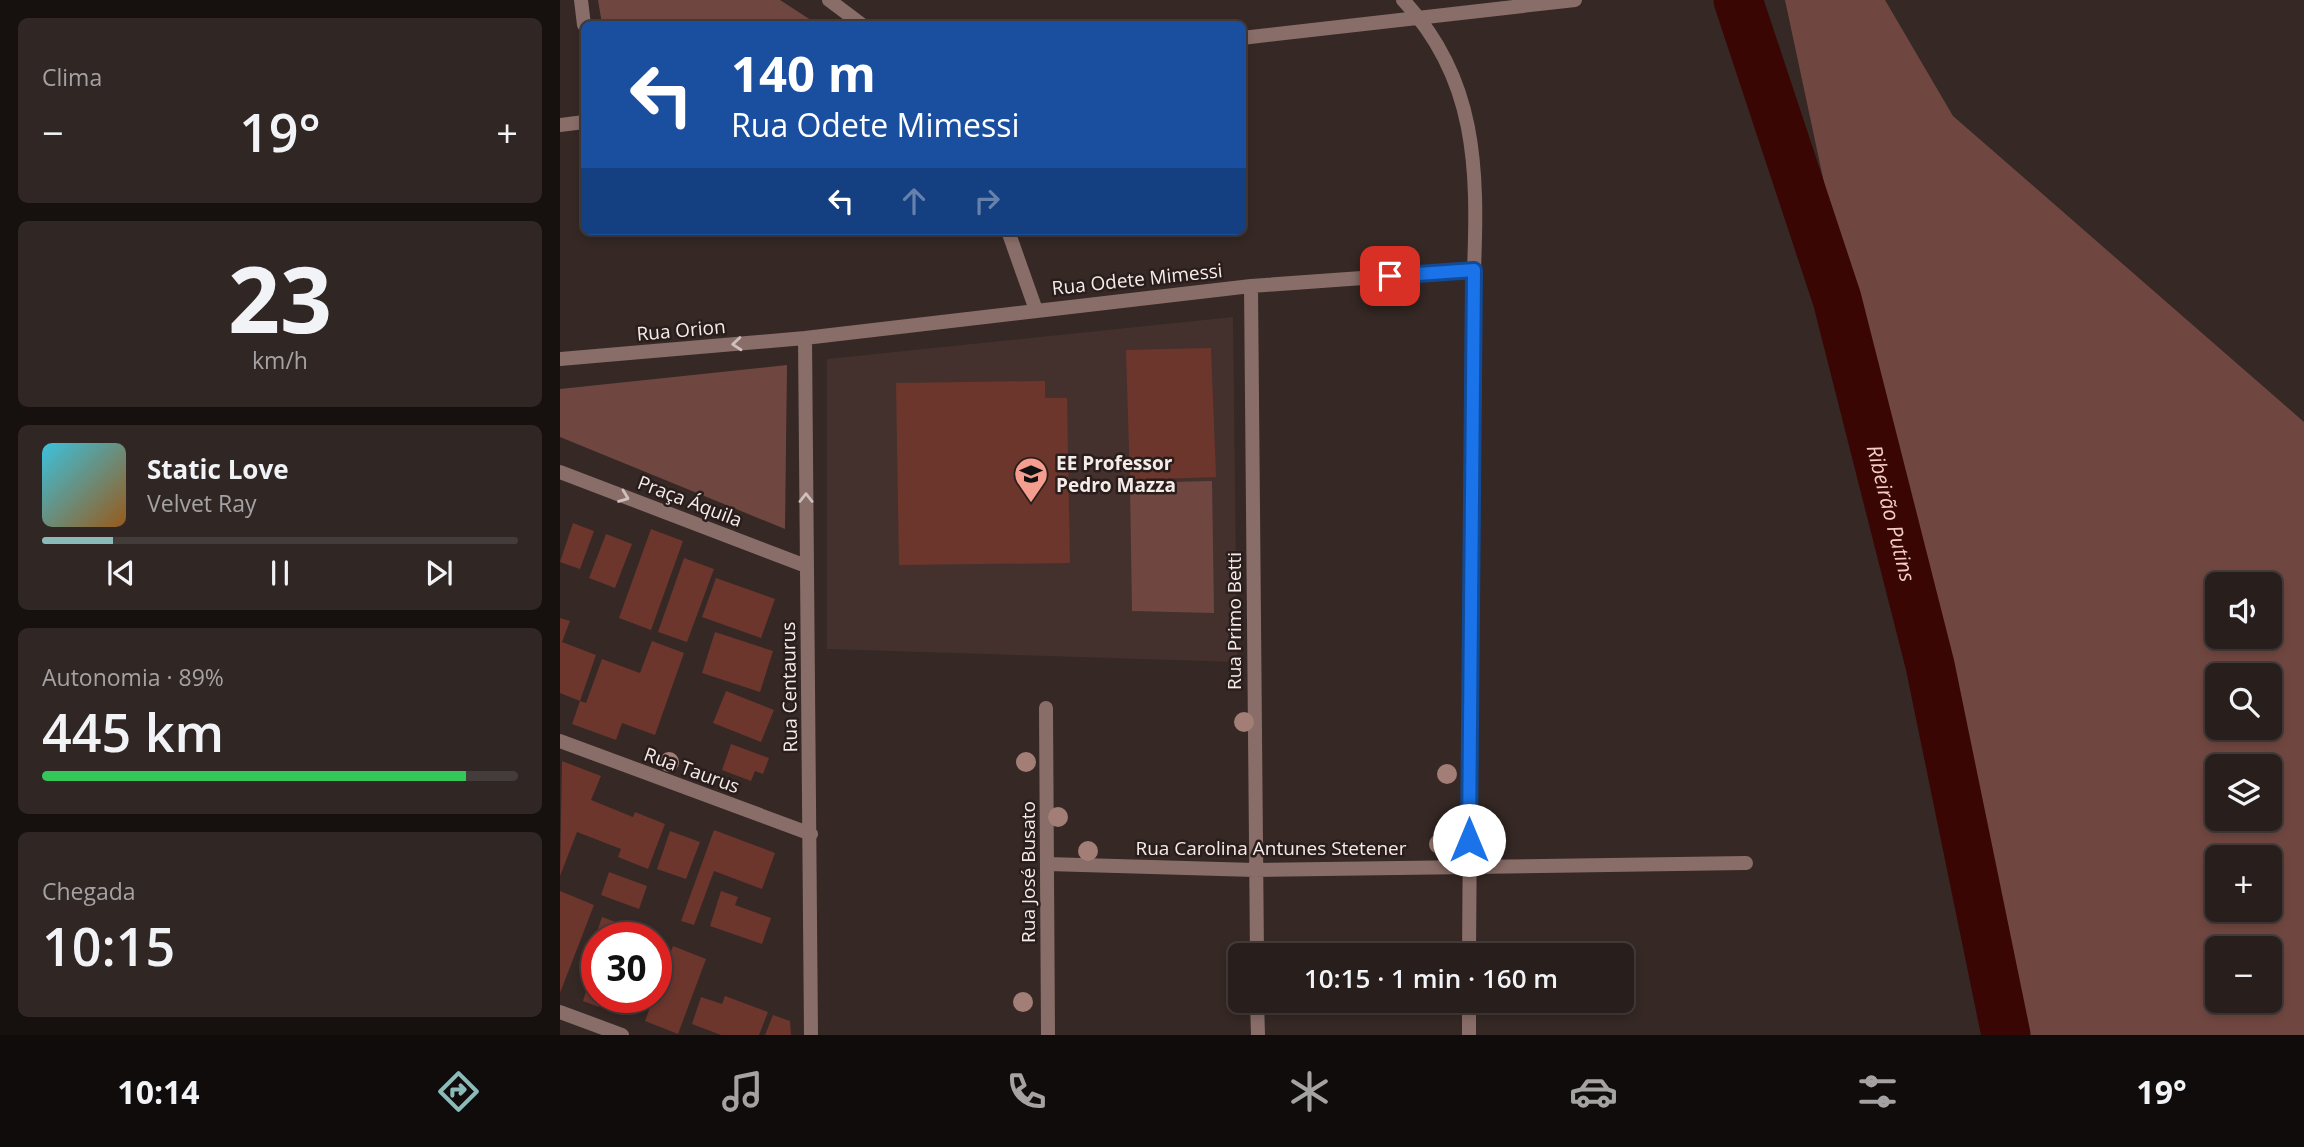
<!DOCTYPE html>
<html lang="pt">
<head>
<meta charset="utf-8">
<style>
  :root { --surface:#281e1c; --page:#302725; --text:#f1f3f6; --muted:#a5a2a3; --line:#443c3b; --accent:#8bbbb9 }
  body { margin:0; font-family:"Open Sans",sans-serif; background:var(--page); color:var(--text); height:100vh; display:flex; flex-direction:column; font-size:26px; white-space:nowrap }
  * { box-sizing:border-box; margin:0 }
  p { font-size:23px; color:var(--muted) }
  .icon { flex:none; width:38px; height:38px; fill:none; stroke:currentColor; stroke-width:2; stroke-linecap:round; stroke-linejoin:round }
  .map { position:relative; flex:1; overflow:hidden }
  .panel { display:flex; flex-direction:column; gap:18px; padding:18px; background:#16100f; width:560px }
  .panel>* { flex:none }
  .guide { position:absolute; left:21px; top:21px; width:665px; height:214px; border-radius:10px; box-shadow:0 4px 10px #0003,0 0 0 2px var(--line); background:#1a4fa0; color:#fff; overflow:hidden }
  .tools { position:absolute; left:1645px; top:572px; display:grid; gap:14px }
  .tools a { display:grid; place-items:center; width:77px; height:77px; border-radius:10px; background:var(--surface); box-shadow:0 4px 10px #0003,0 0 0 2px var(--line); font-size:35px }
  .speed { position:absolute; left:21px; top:922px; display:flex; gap:14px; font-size:35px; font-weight:700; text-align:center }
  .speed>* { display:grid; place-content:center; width:91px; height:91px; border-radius:50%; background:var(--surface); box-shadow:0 4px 10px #0003,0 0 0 2px var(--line); line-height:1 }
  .speed .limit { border:10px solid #d22; background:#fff; color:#111 }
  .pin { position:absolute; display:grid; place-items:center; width:60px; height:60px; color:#fff; margin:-30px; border-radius:14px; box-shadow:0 4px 10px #0006 }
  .me { position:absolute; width:77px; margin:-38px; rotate:0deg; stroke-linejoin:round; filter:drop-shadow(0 0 5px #0008) }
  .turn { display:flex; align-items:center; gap:24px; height:147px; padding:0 35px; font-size:32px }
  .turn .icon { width:91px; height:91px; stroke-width:2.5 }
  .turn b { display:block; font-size:49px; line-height:60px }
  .lanes { display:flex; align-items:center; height:66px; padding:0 35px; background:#0003; justify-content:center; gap:35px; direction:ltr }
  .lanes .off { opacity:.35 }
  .big { font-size:52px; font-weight:600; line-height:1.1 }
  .panel .card { flex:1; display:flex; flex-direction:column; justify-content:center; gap:10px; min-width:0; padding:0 24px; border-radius:10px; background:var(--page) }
  .panel .dial { align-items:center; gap:0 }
  .dial b { font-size:91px; line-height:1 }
  .song { display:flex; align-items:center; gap:21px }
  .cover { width:84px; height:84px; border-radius:10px; background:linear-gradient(135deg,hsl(190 70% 55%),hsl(30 70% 35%)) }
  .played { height:7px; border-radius:4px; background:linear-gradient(90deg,var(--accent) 15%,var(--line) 15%) }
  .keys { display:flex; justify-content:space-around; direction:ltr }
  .heat { display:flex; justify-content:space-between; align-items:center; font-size:38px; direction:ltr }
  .charge { height:10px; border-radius:5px; background:linear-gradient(90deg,#34c759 89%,var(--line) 0) }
  .trip { position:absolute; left:668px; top:943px; width:406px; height:70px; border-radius:10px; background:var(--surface); box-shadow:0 4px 10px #0003,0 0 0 2px var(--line); font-weight:600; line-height:70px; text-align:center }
  .tab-bar { display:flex; height:112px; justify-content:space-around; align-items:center; background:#100c0b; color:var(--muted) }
  .tab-bar .icon { width:49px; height:49px }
  .tab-bar .active { color:var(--accent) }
  .tab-bar b { font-size:32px; color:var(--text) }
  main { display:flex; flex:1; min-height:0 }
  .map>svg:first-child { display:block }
  .built { fill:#44312d }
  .green { fill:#704740; fill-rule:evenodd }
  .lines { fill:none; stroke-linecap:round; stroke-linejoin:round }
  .river { stroke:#390603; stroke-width:49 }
  .building { fill:#6c362d }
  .minor { stroke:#896d68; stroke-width:14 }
  .tree { fill:#a27e77 }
  .oneway { stroke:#cfc0bc }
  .route-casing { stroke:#114b97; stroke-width:18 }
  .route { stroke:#1a73e8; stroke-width:12 }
  .labels { text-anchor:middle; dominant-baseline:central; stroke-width:5; stroke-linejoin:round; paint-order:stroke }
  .street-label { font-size:19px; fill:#f5ecea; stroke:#2a1e1c }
  .poi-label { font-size:19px; font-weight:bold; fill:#f5ecea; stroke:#2a1e1c; text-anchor:start }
  .water-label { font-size:21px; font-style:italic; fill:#f3cec7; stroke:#2a1e1c }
</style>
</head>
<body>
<main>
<section class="panel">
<div class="card"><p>Clima</p>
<div class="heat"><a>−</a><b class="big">19°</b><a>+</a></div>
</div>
<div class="card dial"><b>23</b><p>km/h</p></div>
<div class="card">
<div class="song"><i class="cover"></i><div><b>Static Love</b><p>Velvet Ray</p></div></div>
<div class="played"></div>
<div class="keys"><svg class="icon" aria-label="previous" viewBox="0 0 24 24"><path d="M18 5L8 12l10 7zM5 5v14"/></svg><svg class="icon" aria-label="pause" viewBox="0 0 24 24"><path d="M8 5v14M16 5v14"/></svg><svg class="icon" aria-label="next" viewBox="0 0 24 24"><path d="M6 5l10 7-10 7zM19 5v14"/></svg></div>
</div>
<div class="card"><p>Autonomia · 89%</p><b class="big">445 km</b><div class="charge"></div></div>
<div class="card"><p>Chegada</p><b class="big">10:15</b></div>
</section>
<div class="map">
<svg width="1744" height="1035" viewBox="0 0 1744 1035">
  <rect width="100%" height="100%" fill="#352825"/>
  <path class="built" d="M673 317 677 662 267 649V359Z"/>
  <path class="green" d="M38 0H220L257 24H42Z
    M1225 0H1325L1393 116 1744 422V1035H1446ZM1657 584H1710V637H1657ZM1657 676H1710V728H1657ZM1657 766H1710V819H1657ZM1657 858H1710V910H1657ZM1657 948H1710V1001H1657Z
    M227 365 225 529 0 437V389Z
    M652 481 654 613 572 611 570 483Z"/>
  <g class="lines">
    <path class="river" id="s1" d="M1178 0 1277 299 1370 665 1446 1035"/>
  </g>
  <path class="building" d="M651 348 656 477 570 480 566 350Z
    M485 381V398H507L510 563 339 565 336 383Z
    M13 523 34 531 20 569 0 562Z
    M91 529 123 541 91 630 59 618Z
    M46 534 72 544 55 588 29 578Z
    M124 558 154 569 127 642 98 632Z
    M156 578 215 599 201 638 142 617Z
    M0 618 10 621 2 642 36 655 20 701 0 693Z
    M155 632 213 651 200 692 142 673Z
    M92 641 124 653 95 735 62 723 56 740 12 724 20 701 26 703 42 659 80 673Z
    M166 691 214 710 201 742 153 723Z
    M171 744 209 758 203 774 195 771 191 781 162 770Z
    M2 761 41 776 31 800 73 817 75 812 105 824 88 869 58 857 61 849 17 832 0 876Z
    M154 830 215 853 202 889 154 871 134 925 121 921Z
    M110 831 140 842 126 879 97 869Z
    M49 872 87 886 79 909 41 895Z
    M0 891 34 905 0 993Z
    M161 891 178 897 175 905 211 918 202 944 150 926Z
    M42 917 78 930 76 938H37V998H42L39 1007 23 1001 30 979 22 977Z
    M113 946 146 959 118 1034 85 1021Z
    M165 996 208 1012 199 1035H161L132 1024 141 997 162 1004Z
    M213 1015 230 1021 231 1035H205Z"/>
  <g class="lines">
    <path class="minor" d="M21 0 24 25
      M269 0 301 24
      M843 0C917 78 918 169 914 270L909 956
      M682 38 1015 0
      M0 125 24 122
      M448 231 476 310
      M691 286 697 956
      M245 338 251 1035
      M0 359 245 338 691 286 914 270
      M0 472 246 566
      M486 708 488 1035
      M0 741 251 834
      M487 864 695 870 1186 863
      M697 1001 698 1035
      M909 1001V1035
      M0 1012 62 1035"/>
  </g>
  <g class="tree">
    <circle cx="684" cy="722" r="10"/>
    <circle cx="109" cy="762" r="10"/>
    <circle cx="466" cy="762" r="10"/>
    <circle cx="887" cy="774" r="10"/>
    <circle cx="498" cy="817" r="10"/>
    <circle cx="879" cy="844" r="10"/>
    <circle cx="528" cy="851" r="10"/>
    <circle cx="463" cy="1002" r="10"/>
  </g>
  <defs><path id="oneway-chevron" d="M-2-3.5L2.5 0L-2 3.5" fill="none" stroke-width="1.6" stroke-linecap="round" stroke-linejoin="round" transform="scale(1.75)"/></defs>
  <g class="oneway">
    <use href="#oneway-chevron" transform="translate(177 344) rotate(175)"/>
    <use href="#oneway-chevron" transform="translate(64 497) rotate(21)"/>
    <use href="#oneway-chevron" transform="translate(246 498) rotate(-90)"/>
  </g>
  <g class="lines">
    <g class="route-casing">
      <path id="route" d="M830 276 914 270 909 840"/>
    </g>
    <use href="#route" class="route"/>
  </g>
  <defs>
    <g id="school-pin" transform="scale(1.75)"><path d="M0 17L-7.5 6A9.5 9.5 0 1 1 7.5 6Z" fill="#f59d8e" stroke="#2a1e1c"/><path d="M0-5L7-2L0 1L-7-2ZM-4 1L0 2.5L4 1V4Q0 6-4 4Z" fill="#111"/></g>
  </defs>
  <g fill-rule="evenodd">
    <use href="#school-pin" x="471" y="474"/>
  </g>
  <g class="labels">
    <g class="street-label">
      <text transform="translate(577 279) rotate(-6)">Rua Odete Mimessi</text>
      <text transform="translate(121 330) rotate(-5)">Rua Orion</text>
      <text transform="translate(130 501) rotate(21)">Praça Áquila</text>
      <text transform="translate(674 621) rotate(-90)">Rua Primo Betti</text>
      <text transform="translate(229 687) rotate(-91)">Rua Centaurus</text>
      <text transform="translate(132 770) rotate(20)">Rua Taurus</text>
      <text x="711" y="848">Rua Carolina Antunes Stetener</text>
      <text transform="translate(468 872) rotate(-90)">Rua José Busato</text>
    </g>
    <g class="poi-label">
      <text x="496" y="463">EE Professor<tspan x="496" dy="22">Pedro Mazza</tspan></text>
    </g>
    <g class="water-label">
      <text stroke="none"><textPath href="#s1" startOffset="536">Ribeirão Putins</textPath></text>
    </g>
  </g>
</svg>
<div class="tools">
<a><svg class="icon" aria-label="sound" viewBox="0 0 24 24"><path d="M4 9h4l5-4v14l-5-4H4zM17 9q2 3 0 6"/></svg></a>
<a><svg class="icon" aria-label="search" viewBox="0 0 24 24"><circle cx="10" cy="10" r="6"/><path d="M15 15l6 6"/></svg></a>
<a><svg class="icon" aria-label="layers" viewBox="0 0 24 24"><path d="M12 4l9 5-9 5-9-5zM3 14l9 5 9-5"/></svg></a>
<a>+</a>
<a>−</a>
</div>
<div class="speed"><div class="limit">30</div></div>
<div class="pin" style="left:830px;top:276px;background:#d93025"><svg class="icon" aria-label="arrive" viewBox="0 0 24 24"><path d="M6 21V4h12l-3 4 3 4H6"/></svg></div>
<svg class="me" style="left:909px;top:840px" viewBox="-20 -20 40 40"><circle r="19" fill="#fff"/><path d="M0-13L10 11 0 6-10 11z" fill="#1a73e8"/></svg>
<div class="trip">10:15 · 1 min · 160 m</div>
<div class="guide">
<div class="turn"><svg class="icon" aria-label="left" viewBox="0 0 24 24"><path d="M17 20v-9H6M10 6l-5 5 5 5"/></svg><div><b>140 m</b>Rua Odete Mimessi</div></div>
<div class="lanes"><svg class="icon" aria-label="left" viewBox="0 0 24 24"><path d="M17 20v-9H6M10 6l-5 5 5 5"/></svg><svg class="icon off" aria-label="ahead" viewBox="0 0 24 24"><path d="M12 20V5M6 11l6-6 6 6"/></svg><svg class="icon off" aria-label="right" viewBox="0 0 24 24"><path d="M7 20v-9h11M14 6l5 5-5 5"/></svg></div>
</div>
</div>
</main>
<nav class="tab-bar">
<b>10:14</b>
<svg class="icon active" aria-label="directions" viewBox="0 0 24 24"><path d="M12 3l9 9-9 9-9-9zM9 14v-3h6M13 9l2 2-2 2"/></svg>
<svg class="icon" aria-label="music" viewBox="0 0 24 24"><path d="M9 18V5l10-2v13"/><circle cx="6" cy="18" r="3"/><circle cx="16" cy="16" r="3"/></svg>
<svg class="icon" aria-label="phone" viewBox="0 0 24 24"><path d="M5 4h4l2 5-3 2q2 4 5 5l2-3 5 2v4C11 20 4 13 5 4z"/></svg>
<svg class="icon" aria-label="climate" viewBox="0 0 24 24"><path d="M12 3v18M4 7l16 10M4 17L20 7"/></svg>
<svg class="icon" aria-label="car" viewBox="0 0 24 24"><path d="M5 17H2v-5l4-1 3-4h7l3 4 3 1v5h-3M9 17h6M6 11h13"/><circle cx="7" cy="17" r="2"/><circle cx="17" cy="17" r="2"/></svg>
<svg class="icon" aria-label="filters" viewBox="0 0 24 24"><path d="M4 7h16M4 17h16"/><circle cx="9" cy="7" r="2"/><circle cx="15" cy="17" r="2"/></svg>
<b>19°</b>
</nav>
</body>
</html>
